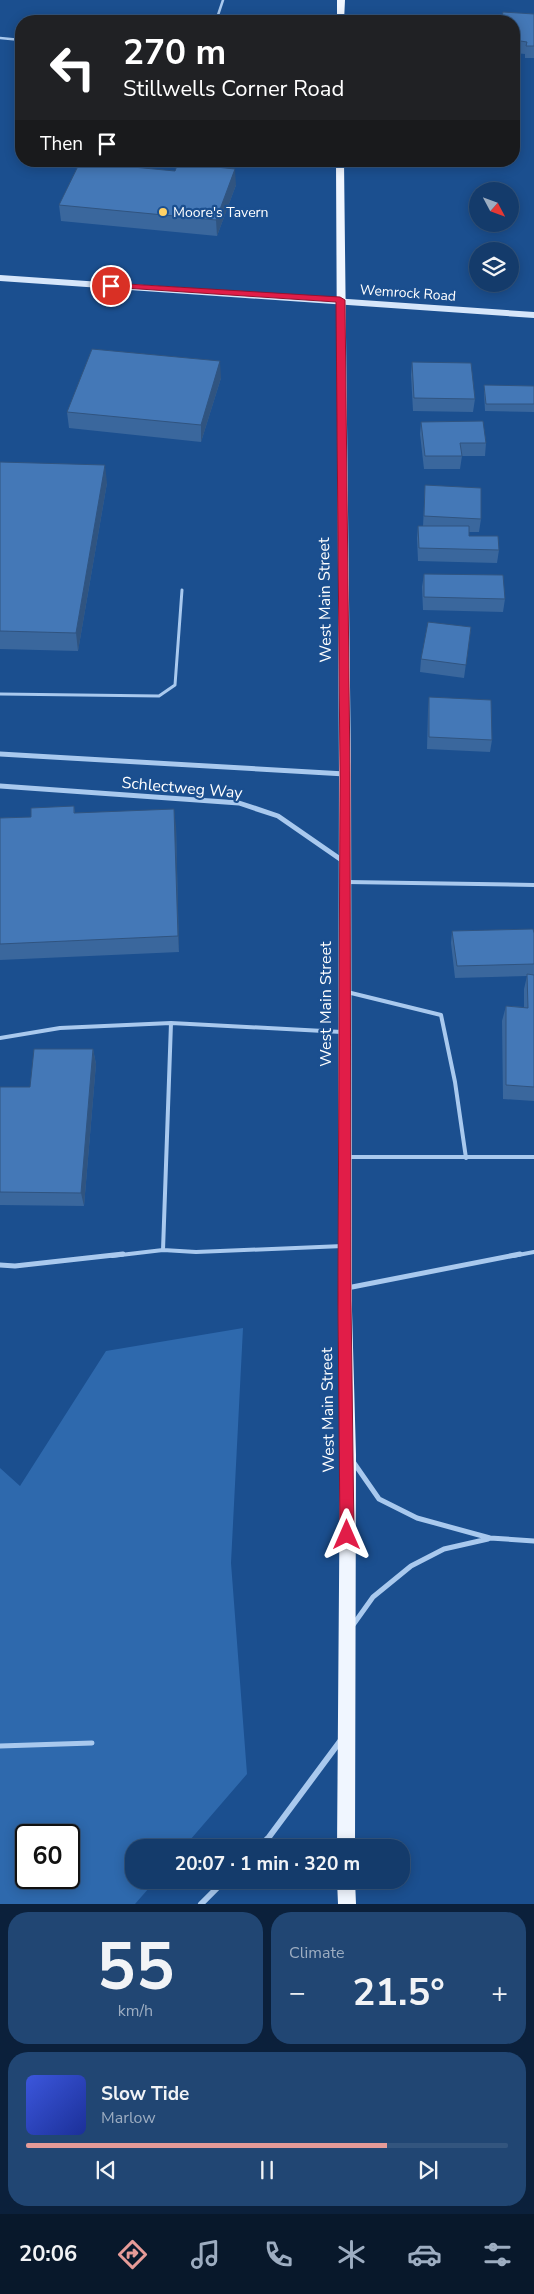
<!DOCTYPE html>
<html lang="en">
<head>
<meta charset="utf-8">
<style>
  :root { --surface:#143b6b; --page:#214673; --text:#f1f3f6; --muted:#9dadc1; --line:#33557e; --accent:#e69b98 }
  body { margin:0; font-family:"Nunito Sans",sans-serif; background:var(--page); color:var(--text); height:100vh; display:flex; flex-direction:column; font-size:19px; white-space:nowrap }
  * { box-sizing:border-box; margin:0 }
  p { font-size:16px; color:var(--muted) }
  .icon { flex:none; width:28px; height:28px; fill:none; stroke:currentColor; stroke-width:2; stroke-linecap:round; stroke-linejoin:round }
  .map { position:relative; height:1904px; overflow:hidden }
  .side { display:flex; flex-direction:column; gap:8px; padding:8px; background:#0b203b; flex:1 }
  .side>* { flex:none }
  .banner { position:absolute; left:15px; top:15px; width:505px; height:152px; border-radius:20px; box-shadow:0 2px 12px #0003,0 0 0 1px var(--line); background:#202124; color:#fff; overflow:hidden }
  .needle { width:32px; rotate:131deg }
  .controls { position:absolute; left:469px; top:182px; display:grid; gap:10px }
  .controls a { display:grid; place-items:center; width:50px; height:50px; border-radius:50%; background:var(--surface); box-shadow:0 2px 12px #0003,0 0 0 1px var(--line); font-size:25px }
  .speed { position:absolute; left:15px; top:1824px; display:flex; gap:10px; font-size:25px; font-weight:700; text-align:center }
  .speed>* { display:grid; place-content:center; width:65px; height:65px; border-radius:50%; background:var(--surface); box-shadow:0 2px 12px #0003,0 0 0 1px var(--line); line-height:1 }
  .speed .limit { border:2px solid #111; border-radius:8px; background:#fff; color:#111 }
  .pin { position:absolute; display:grid; place-items:center; width:42px; height:42px; color:#fff; margin:-21px; border:2px solid #fff; border-radius:50%; box-shadow:0 1px 5px #0007 }
  .me { position:absolute; width:55px; margin:-28px; rotate:0deg; stroke-linejoin:round; filter:drop-shadow(0 0 4px #0008) }
  .turn { display:flex; align-items:center; gap:18px; height:105px; padding:0 25px; font-size:22px }
  .turn .icon { width:65px; height:65px; stroke-width:2.5 }
  .turn b { display:block; font-size:35px; line-height:42px }
  .then { display:flex; align-items:center; height:48px; padding:0 25px; background:#0003; gap:10px; font-size:19px }
  .big { font-size:38px; font-weight:700; line-height:1.1 }
  .side .card { flex:1; display:flex; flex-direction:column; justify-content:center; gap:8px; min-width:0; padding:0 18px; border-radius:20px; background:var(--page) }
  .side .dial { align-items:center; gap:0 }
  .dial b { font-size:65px; line-height:1 }
  .song { display:flex; align-items:center; gap:15px }
  .cover { width:60px; height:60px; border-radius:8px; background:linear-gradient(135deg,hsl(230 70% 55%),hsl(230 70% 35%)) }
  .played { height:5px; border-radius:2px; background:linear-gradient(90deg,var(--accent) 75%,var(--line) 75%) }
  .keys { display:flex; justify-content:space-around; direction:ltr }
  .heat { display:flex; justify-content:space-between; align-items:center; font-size:28px; direction:ltr }
  .side .tiles { flex:1; display:grid; gap:8px; grid-template-columns:1fr 1fr }
  .card:last-child { grid-column:span 2 }
  .trip { position:absolute; left:125px; top:1839px; width:285px; height:50px; border-radius:20px; background:var(--surface); box-shadow:0 2px 12px #0003,0 0 0 1px var(--line); font-weight:700; line-height:50px; text-align:center }
  .tab-bar { display:flex; height:80px; justify-content:space-around; align-items:center; background:#08182b; color:var(--muted) }
  .tab-bar .icon { width:35px; height:35px }
  .tab-bar .current { color:var(--accent) }
  .tab-bar b { font-size:22px; color:var(--text) }
  .map>svg:first-child { display:block }
  .green { fill:#2e69ad; fill-rule:evenodd }
  .lines { fill:none; stroke-linecap:round; stroke-linejoin:round }
  .lane-far3 { stroke:#a9c9ee; stroke-width:2.5 }
  .lane-far2 { stroke:#a9c9ee; stroke-width:3 }
  .lane-far1 { stroke:#a9c9ee; stroke-width:4 }
  .lane { stroke:#a9c9ee; stroke-width:5 }
  .street-far1 { stroke:#a9c9ee; stroke-width:5 }
  .street { stroke:#a9c9ee; stroke-width:6 }
  .secondary { stroke:#d6e6fa; stroke-width:6 }
  .primary { fill:#f0f6ff; fill-rule:evenodd }
  .wall { fill:#3a679d }
  .shaded-wall { fill:#305480 }
  .building { fill:#4478b7; stroke:#305480 }
  .route { fill:#e11d48; stroke:#92132f }
  .poi-dot { fill:#ffd166; stroke:#1b4f8f; stroke-width:2 }
  .labels { text-anchor:middle; dominant-baseline:central; stroke-width:4.5; stroke-linejoin:round; paint-order:stroke }
  .far-poi-label { font-size:14px; fill:#fff; stroke:#1b4f8f; text-anchor:start }
  .far-street-label { font-size:14px; fill:#fff; stroke:#1b4f8f }
  .street-label { font-size:16px; fill:#fff; stroke:#1b4f8f }
</style>
</head>
<body>
<div class="map">
<svg width="534" height="1904" viewBox="0 0 534 1904">
  <rect width="100%" height="100%" fill="#1b4f8f"/>
  <path class="green" d="M243 1328 231 1563 247 1774 184 1847 134 1848V1880H156L135 1904H0V1468L20 1486 106 1351ZM26 1835H69V1878H26Z"/>
  <g class="lines">
    <path class="lane-far3" d="M216 21 223 0
      M0 38 21 40"/>
    <path class="lane-far2" d="M0 694 159 696 175 685 182 590"/>
    <path class="lane-far1" d="M347 882 534 885
      M347 992 441 1015 455 1082 466 1158
      M0 1038 60 1028 171 1023 342 1032
      M347 1157H534
      M163 1250 171 1023
      M112 1256 163 1250 196 1252 343 1246
      M513 1256 534 1252"/>
    <path class="lane" d="M0 1265 15 1266 123 1254
      M347 1288 520 1254
      M354 1463 379 1499 417 1518 490 1538 534 1541
      M353 1625 373 1597 411 1566 444 1549 488 1539
      M0 1746 92 1743"/>
    <path class="street-far1" d="M0 754 345 774
      M0 786 239 803 278 816 343 861"/>
    <path class="street" d="M258 1848 269 1837 341 1740
      M201 1904 225 1880"/>
    <path class="secondary" d="M0 278 534 315"/>
    <path class="primary" d="M337 0H345L344 21H337Z
      M336 161H344L351 774 352 1311 356 1455 355 1848H337L340 1455 338 1311 339 774Z
      M337 1880H355L356 1904H338Z"/>
  </g>
  <path class="wall" d="M534 14V58H525V54L514 53V21Z
    M236 185 217 236 61 221 59 205Z
    M412 362 475 399 473 412 413 411 411 375Z
    M221 378 201 442 69 428 67 412Z
    M484 385 534 386V412L485 411 484 392Z
    M421 422 486 443 485 456H462L460 469H424L420 434Z
    M0 462 107 483 78 651 0 649Z
    M425 485 481 519 479 532H469V536L499 550 497 563 418 561 417 538 418 526H423Z
    M424 574 505 599 503 612 423 610 422 587Z
    M471 627 464 678 420 672 421 659Z
    M429 697 492 740 490 752 427 749 428 710Z
    M74 806 75 813 176 826 179 952 0 960V818L31 817Z
    M452 931 534 933V1101L503 1099 502 1021 506 1006 524 1007V989L527 976 455 978 451 943Z
    M93 1049 96 1064 84 1206 0 1205V1087H30Z"/>
  <path class="shaded-wall" d="M235 169 236 185 217 236 216 220Z
    M220 361 221 378 201 442V425Z
    M105 465 107 483 78 651 76 633Z
    M174 809 176 826 179 952 178 936Z
    M93 1049 96 1064 84 1206 81 1193Z"/>
  <path class="building" d="M503 12 534 14V46H526L527 42 514 40V21H501Z
    M80 162 175 171 178 163 235 169 216 220 59 205Z
    M92 349 220 361 201 425 67 412Z
    M412 362 471 363 475 399 414 398Z
    M484 385 534 386V404H486Z
    M483 421 486 443H460L462 456H425L421 422Z
    M0 462 105 465 76 633 0 631Z
    M425 485 481 488V519L424 516Z
    M418 526H469V536H498L499 550 419 548Z
    M424 574 503 575 505 599 424 597Z
    M428 622 471 627 466 665 421 659Z
    M429 697 491 700 492 740 429 737Z
    M74 806V813L174 809 178 936 0 944V818L31 817V808Z
    M533 929 534 933V964L457 966 452 931Z
    M527 974 534 975V1087L506 1085V1006L528 1008Z
    M34 1049H93L81 1193 0 1192V1087H30Z"/>
  <path class="route" d="M111 283 340 297 345 300 350 774 351 1300 354 1535 352 1540 347 1542 342 1540 340 1535 338 1300 340 774 336 302 109 287V284Z"/>
  <circle class="poi-dot" cx="163" cy="212" r="5"/>
  <g class="labels">
    <g class="far-poi-label">
      <text x="173" y="212">Moore's Tavern</text>
    </g>
    <g class="far-street-label">
      <text transform="translate(408 293) rotate(4)">Wemrock Road</text>
    </g>
    <g class="street-label">
      <text transform="translate(325 600) rotate(-91)">West Main Street</text>
      <text transform="translate(182 788) rotate(5)">Schlectweg Way</text>
      <text transform="translate(326 1004) rotate(-90)">West Main Street</text>
      <text transform="translate(328 1410) rotate(-91)">West Main Street</text>
    </g>
  </g>
</svg>
<div class="controls">
<a><svg class="needle" viewBox="-14 -14 28 28"><path d="M0-13l5 13h-10z" fill="#e53935"/><path d="M0 13l5-13h-10z" fill="#9dadc1"/></svg></a>
<a><svg class="icon" aria-label="layers" viewBox="0 0 24 24"><path d="M12 4l9 5-9 5-9-5zM3 14l9 5 9-5"/></svg></a>
</div>
<div class="speed"><div class="limit">60</div></div>
<div class="pin" style="left:111px;top:286px;background:#d93025"><svg class="icon" aria-label="arrive" viewBox="0 0 24 24"><path d="M6 21V4h12l-3 4 3 4H6"/></svg></div>
<svg class="me" style="left:347px;top:1535px" viewBox="-20 -20 40 40"><path d="M0-17L14 15 0 8-14 15z" fill="#e11d48" stroke="#fff" stroke-width="4"/></svg>
<div class="trip">20:07 · 1 min · 320 m</div>
<div class="banner">
<div class="turn"><svg class="icon" aria-label="left" viewBox="0 0 24 24"><path d="M17 20v-9H6M10 6l-5 5 5 5"/></svg><div><b>270 m</b>Stillwells Corner Road</div></div>
<div class="then">Then<svg class="icon" aria-label="arrive" viewBox="0 0 24 24"><path d="M6 21V4h12l-3 4 3 4H6"/></svg></div>
</div>
</div>
<section class="side">
<div class="tiles">
<div class="card dial"><b>55</b><p>km/h</p></div>
<div class="card"><p>Climate</p>
<div class="heat"><a>−</a><b class="big">21.5°</b><a>+</a></div>
</div>
<div class="card">
<div class="song"><i class="cover"></i><div><b>Slow Tide</b><p>Marlow</p></div></div>
<div class="played"></div>
<div class="keys"><svg class="icon" aria-label="previous" viewBox="0 0 24 24"><path d="M18 5L8 12l10 7zM5 5v14"/></svg><svg class="icon" aria-label="pause" viewBox="0 0 24 24"><path d="M8 5v14M16 5v14"/></svg><svg class="icon" aria-label="next" viewBox="0 0 24 24"><path d="M6 5l10 7-10 7zM19 5v14"/></svg></div>
</div>
</div>
</section>
<nav class="tab-bar">
<b>20:06</b>
<svg class="icon current" aria-label="directions" viewBox="0 0 24 24"><path d="M12 3l9 9-9 9-9-9zM9 14v-3h6M13 9l2 2-2 2"/></svg>
<svg class="icon" aria-label="music" viewBox="0 0 24 24"><path d="M9 18V5l10-2v13"/><circle cx="6" cy="18" r="3"/><circle cx="16" cy="16" r="3"/></svg>
<svg class="icon" aria-label="phone" viewBox="0 0 24 24"><path d="M5 4h4l2 5-3 2q2 4 5 5l2-3 5 2v4C11 20 4 13 5 4z"/></svg>
<svg class="icon" aria-label="climate" viewBox="0 0 24 24"><path d="M12 3v18M4 7l16 10M4 17L20 7"/></svg>
<svg class="icon" aria-label="car" viewBox="0 0 24 24"><path d="M5 17H2v-5l4-1 3-4h7l3 4 3 1v5h-3M9 17h6M6 11h13"/><circle cx="7" cy="17" r="2"/><circle cx="17" cy="17" r="2"/></svg>
<svg class="icon" aria-label="filters" viewBox="0 0 24 24"><path d="M4 7h16M4 17h16"/><circle cx="9" cy="7" r="2"/><circle cx="15" cy="17" r="2"/></svg>
</nav>
</body>
</html>
